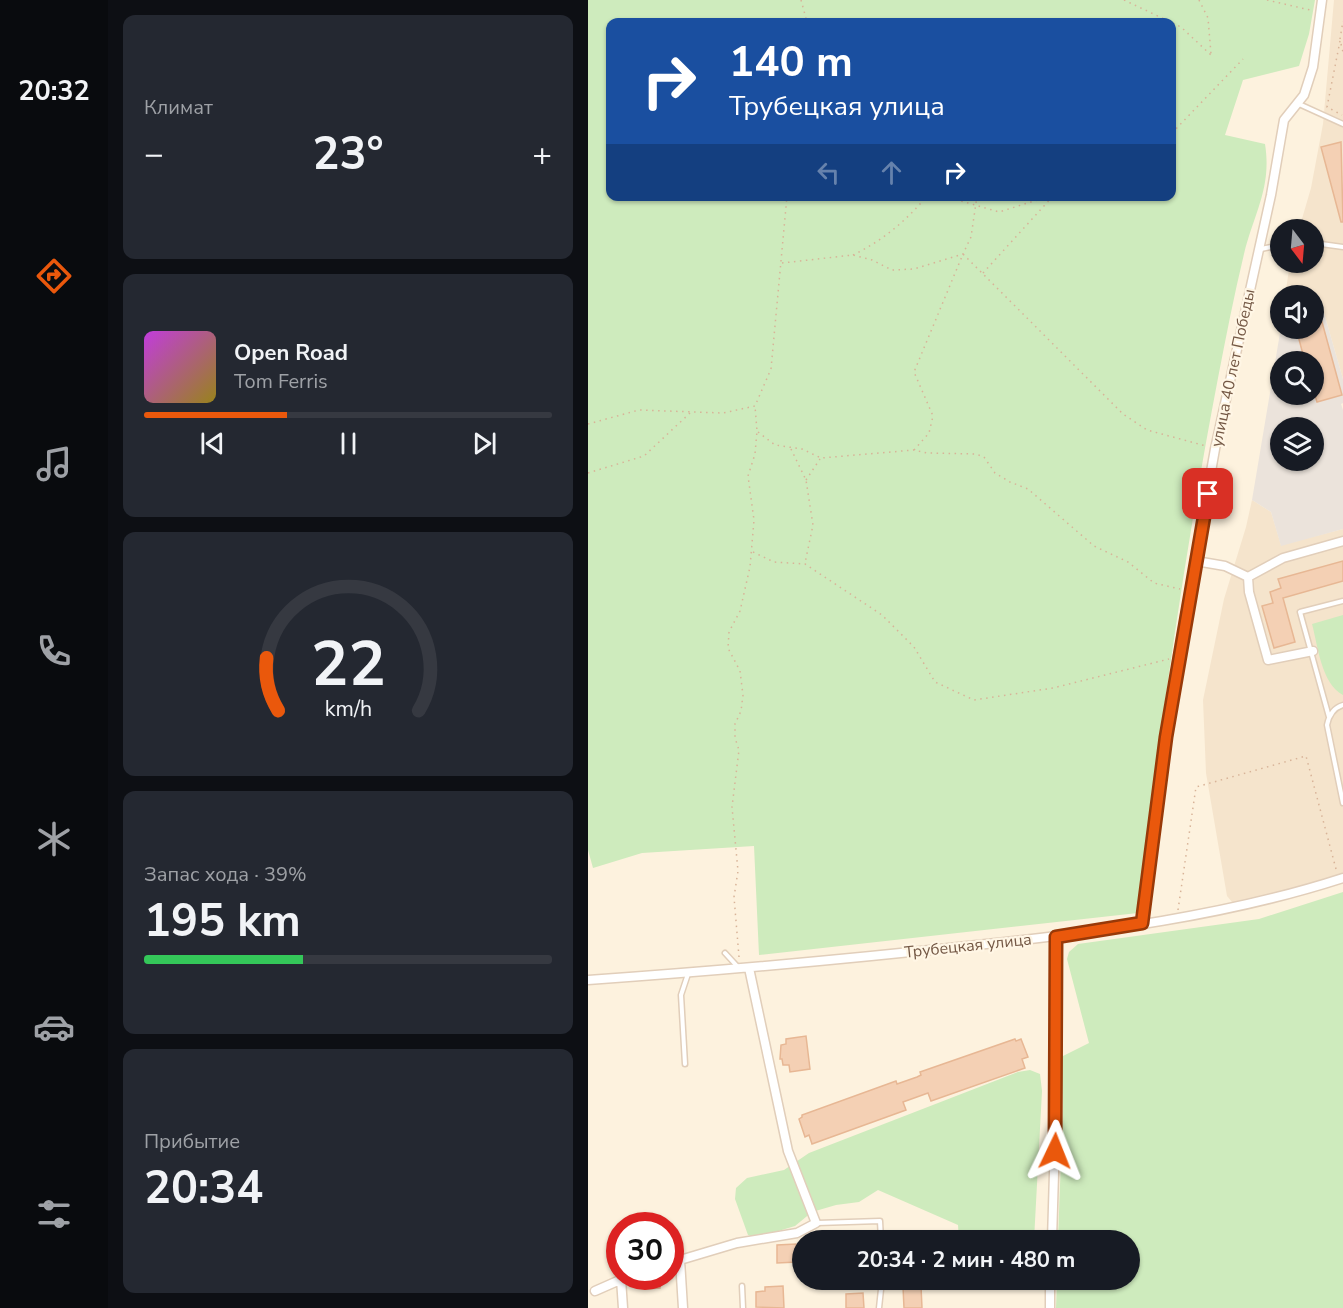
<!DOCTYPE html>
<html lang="ru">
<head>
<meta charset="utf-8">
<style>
  :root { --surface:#171b24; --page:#242831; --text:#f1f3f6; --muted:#9ea1a6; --line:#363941; --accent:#ea580c }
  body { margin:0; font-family:"Nunito Sans",sans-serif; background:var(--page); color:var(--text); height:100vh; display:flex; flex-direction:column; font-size:22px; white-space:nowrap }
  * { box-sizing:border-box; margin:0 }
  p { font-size:20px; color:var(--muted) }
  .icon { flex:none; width:33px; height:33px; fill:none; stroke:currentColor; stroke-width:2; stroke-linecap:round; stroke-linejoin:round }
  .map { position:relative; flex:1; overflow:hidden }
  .panel { display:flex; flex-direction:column; gap:15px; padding:15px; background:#0d0f14; width:480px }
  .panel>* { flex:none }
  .guide { position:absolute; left:18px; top:18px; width:570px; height:183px; border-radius:12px; box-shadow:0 2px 4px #0004; background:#1a4fa0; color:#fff; overflow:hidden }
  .needle { width:39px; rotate:164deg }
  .tools { position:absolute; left:682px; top:219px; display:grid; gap:12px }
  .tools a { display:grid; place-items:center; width:54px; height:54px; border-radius:50%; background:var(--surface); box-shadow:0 2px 4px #0004; font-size:30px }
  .speed { position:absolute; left:18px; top:1212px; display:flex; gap:12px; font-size:30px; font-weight:700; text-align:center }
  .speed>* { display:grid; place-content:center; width:78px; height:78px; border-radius:50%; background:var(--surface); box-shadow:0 2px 4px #0004; line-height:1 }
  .speed .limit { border:9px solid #d22; background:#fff; color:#111 }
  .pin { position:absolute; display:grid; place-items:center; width:51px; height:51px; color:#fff; margin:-26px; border-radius:12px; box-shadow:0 3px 9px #0006 }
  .me { position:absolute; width:66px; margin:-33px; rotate:2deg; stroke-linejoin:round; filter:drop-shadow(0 0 4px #0008) }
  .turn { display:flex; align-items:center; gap:21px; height:126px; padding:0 24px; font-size:27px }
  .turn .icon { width:78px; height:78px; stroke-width:2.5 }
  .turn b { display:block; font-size:42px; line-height:51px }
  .lanes { display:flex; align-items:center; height:57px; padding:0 24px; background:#0003; justify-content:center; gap:30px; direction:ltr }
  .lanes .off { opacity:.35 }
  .big { font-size:45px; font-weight:700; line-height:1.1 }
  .panel .widget { flex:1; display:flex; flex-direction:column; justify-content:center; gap:9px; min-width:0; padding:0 21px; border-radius:12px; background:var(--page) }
  .panel .dial { align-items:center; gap:0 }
  .dial svg { height:156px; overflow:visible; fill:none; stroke:var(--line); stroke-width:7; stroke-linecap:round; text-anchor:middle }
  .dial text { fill:var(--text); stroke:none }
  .song { display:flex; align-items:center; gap:18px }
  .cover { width:72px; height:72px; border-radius:9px; background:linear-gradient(135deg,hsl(290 70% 55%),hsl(50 70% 35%)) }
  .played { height:6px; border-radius:3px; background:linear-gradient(90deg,var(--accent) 35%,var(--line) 35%) }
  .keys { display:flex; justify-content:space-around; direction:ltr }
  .heat { display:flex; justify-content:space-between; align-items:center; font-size:33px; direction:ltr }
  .charge { height:9px; border-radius:4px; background:linear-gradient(90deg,#34c759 39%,var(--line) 0) }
  .trip { position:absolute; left:204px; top:1230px; width:348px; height:60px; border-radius:30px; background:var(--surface); box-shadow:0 2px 4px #0004; font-weight:700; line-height:60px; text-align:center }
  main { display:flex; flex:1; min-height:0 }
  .menu { display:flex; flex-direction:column; width:108px; justify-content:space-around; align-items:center; background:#090b0e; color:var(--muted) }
  .menu .icon { width:42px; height:42px }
  .menu .current { color:var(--accent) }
  .menu b { font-size:27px; color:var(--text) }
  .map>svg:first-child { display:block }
  .residential { fill:#f5e4cc }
  .industrial { fill:#ebe3db; fill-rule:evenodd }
  .green { fill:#ceebbd; fill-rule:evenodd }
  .building { fill:#f4d0b4; stroke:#e7b794; stroke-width:1.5 }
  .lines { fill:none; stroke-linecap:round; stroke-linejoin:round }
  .lane-casing { stroke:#e1ceba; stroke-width:7 }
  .street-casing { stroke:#e1ceba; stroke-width:11 }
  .path { stroke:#d8b398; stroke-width:1.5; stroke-dasharray:1.5 4.5; stroke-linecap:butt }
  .lane { stroke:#fff; stroke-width:4 }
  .street { stroke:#fff; stroke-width:8 }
  .route-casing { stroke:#983908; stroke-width:15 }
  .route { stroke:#ea580c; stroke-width:10 }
  .labels { text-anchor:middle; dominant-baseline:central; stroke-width:4.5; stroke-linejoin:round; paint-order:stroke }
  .street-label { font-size:16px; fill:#745845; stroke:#fff6e5 }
</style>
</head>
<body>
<main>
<nav class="menu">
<b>20:32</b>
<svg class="icon current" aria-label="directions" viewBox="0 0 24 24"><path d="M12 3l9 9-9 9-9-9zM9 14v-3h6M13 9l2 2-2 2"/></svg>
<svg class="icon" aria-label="music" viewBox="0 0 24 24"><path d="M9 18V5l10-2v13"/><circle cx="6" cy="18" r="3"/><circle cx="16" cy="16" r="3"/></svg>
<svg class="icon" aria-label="phone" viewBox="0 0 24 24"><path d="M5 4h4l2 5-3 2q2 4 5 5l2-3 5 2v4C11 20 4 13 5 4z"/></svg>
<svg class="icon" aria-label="climate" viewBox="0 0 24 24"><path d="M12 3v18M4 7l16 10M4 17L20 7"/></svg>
<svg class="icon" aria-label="car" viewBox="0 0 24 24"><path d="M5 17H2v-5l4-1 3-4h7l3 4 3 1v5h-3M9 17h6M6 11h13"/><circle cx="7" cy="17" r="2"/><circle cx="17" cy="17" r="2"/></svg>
<svg class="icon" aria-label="filters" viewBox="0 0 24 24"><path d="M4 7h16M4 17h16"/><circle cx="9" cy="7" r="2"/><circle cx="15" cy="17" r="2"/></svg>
</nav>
<section class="panel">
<div class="widget"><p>Климат</p>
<div class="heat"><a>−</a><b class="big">23°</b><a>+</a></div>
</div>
<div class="widget">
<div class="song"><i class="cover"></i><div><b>Open Road</b><p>Tom Ferris</p></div></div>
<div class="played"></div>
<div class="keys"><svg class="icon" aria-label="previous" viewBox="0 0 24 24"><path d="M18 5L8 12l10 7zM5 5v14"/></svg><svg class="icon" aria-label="pause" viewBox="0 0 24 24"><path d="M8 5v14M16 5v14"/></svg><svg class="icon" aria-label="next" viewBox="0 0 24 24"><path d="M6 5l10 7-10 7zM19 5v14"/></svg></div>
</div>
<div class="widget dial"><svg viewBox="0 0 100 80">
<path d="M14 69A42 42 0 1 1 86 69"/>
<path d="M14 69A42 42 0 0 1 8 42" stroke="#ea580c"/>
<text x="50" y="56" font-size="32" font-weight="700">22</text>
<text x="50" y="72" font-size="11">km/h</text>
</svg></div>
<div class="widget"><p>Запас хода · 39%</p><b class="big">195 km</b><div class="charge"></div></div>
<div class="widget"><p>Прибытие</p><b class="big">20:34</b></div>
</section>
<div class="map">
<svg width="755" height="1308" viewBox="0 0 755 1308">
  <rect width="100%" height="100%" fill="#fdf2de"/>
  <path class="residential" d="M746 0H755V379L734 306 726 308V296H697L702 263 726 262V230L711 229 723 188 735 124Z
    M664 500 683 512 693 545 755 529V873L651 904 644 902 639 896 618 773 615 700 636 599 658 527Z"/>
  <path class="industrial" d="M734 306 755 379V403L753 404 755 410V529L693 546 683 512 664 500 693 327 726 328V308ZM693 362H726V394H693ZM693 428H726V460H693Z"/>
  <path class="green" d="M0 0H727L721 34 711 66 655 80 637 135 677 144C684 188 666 213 656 254 646 295 638 337 630 378 596 555 571 734 550 913L171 955 166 846 54 853 5 868 0 850ZM22 22H584V196H22Z
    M755 615V695C733 683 730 646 724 624Z
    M755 892V1308H468L469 1280H542V1240H470L475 1104 473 1057 501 1043 479 959 481 952 490 944 671 919Z
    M442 1070 452 1074 454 1091 446 1240H371L370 1225 290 1190 271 1202 248 1205 224 1212 207 1226 167 1238 160 1235 147 1199 148 1188 159 1178 196 1170 221 1153 430 1072Z"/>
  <path class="building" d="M753 142 755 222H753L733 147Z
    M734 322 754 395 729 402 726 392V362H717L708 328H726V325Z
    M755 561V581L695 598 707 642 686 648 674 606 685 603 682 592 693 588 690 579Z
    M218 1036 222 1069 202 1072 201 1065H195L194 1059H192L193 1045 198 1044V1039Z
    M427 1039 428 1041 433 1039 440 1057 434 1059 437 1068 343 1101 340 1093 315 1102 318 1110 224 1144 221 1135 217 1137 211 1119 214 1117V1115L308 1081 309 1084 329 1077 333 1075 332 1072Z
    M208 1244 209 1262 189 1263V1245Z
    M72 1277V1288L57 1289V1278Z
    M195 1286 196 1308 168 1307V1292L177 1291V1287Z
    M333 1286 334 1308H316L315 1287Z
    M275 1293 276 1308H258V1294Z"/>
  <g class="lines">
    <g class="lane-casing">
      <path id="lane" d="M711 104 755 124
        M726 243 755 247
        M673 249 693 245
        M755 705C745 708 741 715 739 725L755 803
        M741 717 712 612 755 601
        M137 953 149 966
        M97 1064 93 995 100 974
        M229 1223 292 1221 293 1240
        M154 1286 155 1308
        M291 1308 294 1280"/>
    </g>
    <g class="street-casing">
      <path id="street" d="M608 561 637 566 660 577
        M725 651 680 660 661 592 660 577 695 558 755 541
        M554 923 590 657 627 449 683 195 696 120 716 95 725 67 734 0
        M0 980C130 971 260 959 389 945 512 932 638 916 755 878
        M464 1240 468 1106V937
        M92 1260 95 1308
        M82 1263 149 1243 209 1233 228 1223 200 1151 161 968
        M33 1279 35 1308
        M7 1291 41 1276
        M462 1308V1280"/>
    </g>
    <path class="path" d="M213 0 219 22
      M536 0 593 27 623 55
      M611 0 620 18 623 54
      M679 0 722 10
      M752 39 755 21
      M752 41 739 107 754 115
      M753 44 755 52
      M584 133 655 59
      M356 196 411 212 462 196
      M265 255C294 241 318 221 339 196
      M194 263 265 255 284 260 304 270 326 269 375 254 383 237 389 196
      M395 273 465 196
      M0 424 51 410 135 413 167 406 183 369 199 196
      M170 432 187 445 214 449 233 458 326 450 339 453 388 454 396 457 407 473 422 482 440 489 506 546 540 562 566 583 592 589
      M203 449 218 480 225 525 217 563
      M326 450 341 433 345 416 326 372 375 254 535 414 559 430 618 446
      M0 473 56 456 102 413
      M218 480 232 459
      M165 552 186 562 217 564 294 615 326 647 347 682 386 700 465 688 581 659
      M590 910 608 787 718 756 748 869
      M151 957 146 897 150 871 144 807 151 750 147 738V724L153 711 155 695 152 671 140 648 141 632 152 611 162 567 166 520 160 476 167 454 169 431 167 406"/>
    <use href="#lane" class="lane"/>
    <use href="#street" class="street"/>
  </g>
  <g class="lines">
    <g class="route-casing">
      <path id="route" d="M467 1151 468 937 554 923 578 737 620 494"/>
    </g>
    <use href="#route" class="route"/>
  </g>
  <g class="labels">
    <g class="street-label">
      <text transform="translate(645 368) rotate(-78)">улица 40 лет Победы</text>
      <text transform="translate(380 946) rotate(-6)">Трубецкая улица</text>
    </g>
  </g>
</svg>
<div class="tools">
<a><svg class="needle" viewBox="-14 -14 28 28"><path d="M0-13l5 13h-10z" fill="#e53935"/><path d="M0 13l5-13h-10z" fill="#9ea1a6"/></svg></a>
<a><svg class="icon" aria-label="sound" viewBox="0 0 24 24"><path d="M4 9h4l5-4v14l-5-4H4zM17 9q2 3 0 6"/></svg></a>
<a><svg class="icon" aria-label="search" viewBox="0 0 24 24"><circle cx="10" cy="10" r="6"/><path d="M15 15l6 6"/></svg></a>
<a><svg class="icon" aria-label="layers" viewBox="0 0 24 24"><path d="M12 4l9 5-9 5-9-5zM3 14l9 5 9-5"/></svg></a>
</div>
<div class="speed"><div class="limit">30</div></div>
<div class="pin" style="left:620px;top:494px;background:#d93025"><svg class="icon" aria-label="arrive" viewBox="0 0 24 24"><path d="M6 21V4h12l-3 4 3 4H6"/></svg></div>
<svg class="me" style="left:467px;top:1151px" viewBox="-20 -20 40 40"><path d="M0-17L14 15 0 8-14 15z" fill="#ea580c" stroke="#fff" stroke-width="4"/></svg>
<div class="trip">20:34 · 2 мин · 480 m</div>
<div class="guide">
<div class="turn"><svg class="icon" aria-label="right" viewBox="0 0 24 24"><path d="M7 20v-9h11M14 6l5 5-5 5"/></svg><div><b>140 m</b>Трубецкая улица</div></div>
<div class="lanes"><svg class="icon off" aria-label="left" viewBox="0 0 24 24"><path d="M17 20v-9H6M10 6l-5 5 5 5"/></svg><svg class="icon off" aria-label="ahead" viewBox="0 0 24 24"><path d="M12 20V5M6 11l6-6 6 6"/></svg><svg class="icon" aria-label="right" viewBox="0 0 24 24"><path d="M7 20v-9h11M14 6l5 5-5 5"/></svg></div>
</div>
</div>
</main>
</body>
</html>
